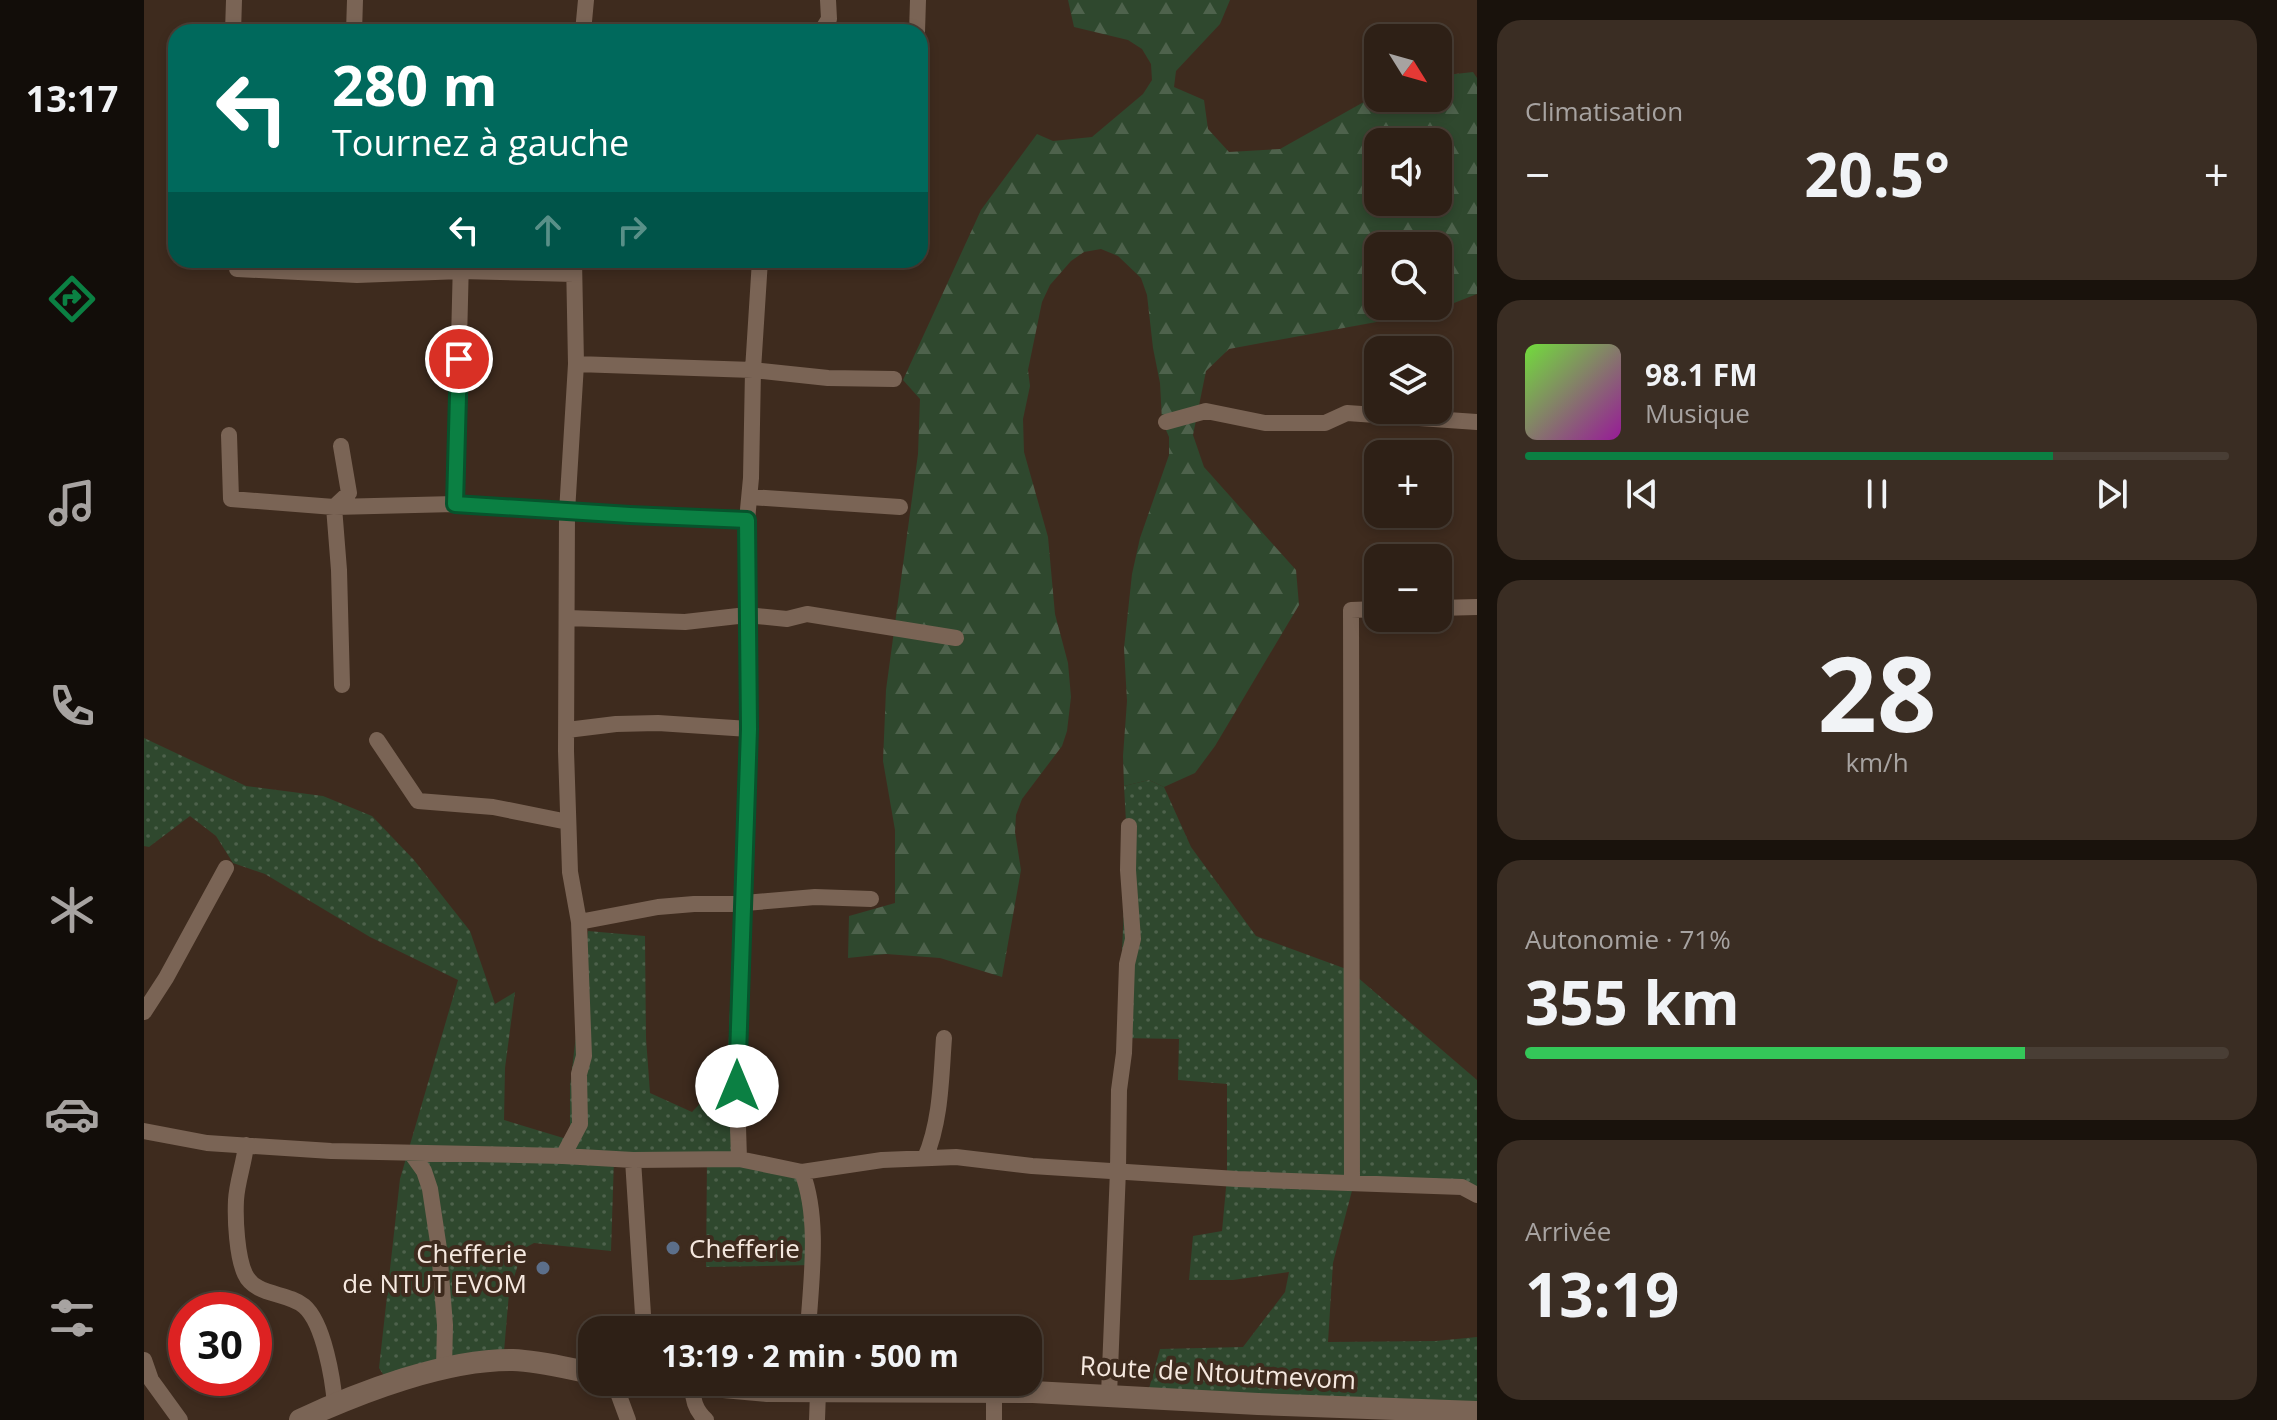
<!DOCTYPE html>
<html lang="fr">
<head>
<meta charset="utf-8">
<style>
  :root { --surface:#2e2016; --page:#3a2d23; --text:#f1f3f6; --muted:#a7a3a1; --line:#493e35; --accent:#0b8043 }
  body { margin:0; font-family:"Open Sans",sans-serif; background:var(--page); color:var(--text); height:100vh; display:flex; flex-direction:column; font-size:30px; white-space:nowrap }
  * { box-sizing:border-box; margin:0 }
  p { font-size:26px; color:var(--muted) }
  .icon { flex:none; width:44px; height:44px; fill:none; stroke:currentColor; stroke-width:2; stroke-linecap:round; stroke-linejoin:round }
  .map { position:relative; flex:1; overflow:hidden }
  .side { display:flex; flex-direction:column; gap:20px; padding:20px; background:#19120c; width:800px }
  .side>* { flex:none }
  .banner { position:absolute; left:24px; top:24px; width:760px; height:244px; border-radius:24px; box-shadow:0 4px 12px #0003,0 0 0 2px var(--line); background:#00695c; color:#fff; overflow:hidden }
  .needle { width:52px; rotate:127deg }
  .tools { position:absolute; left:1220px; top:24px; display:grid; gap:16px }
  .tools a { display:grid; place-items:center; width:88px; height:88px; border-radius:16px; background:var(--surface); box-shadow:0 4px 12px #0003,0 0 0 2px var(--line); font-size:40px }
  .speed { position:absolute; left:24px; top:1292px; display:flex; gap:16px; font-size:40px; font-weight:700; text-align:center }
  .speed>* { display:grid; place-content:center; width:104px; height:104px; border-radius:50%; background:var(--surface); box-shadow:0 4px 12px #0003,0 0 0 2px var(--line); line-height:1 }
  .speed .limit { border:12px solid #d22; background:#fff; color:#111 }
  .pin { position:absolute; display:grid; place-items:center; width:68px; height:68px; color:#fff; margin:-34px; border:4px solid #fff; border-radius:50%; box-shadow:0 2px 8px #0007 }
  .me { position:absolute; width:88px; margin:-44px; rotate:0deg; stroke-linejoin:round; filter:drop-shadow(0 0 6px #0008) }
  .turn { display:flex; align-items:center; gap:28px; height:168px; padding:0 32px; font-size:36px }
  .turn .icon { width:104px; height:104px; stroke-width:2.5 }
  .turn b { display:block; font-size:56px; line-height:68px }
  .lanes { display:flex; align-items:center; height:76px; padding:0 32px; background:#0003; justify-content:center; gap:40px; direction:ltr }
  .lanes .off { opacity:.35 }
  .big { font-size:60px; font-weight:700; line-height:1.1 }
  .side .widget { flex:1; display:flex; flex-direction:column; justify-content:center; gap:12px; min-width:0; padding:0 28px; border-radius:24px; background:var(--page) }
  .side .dial { align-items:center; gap:0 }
  .dial b { font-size:104px; line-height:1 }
  .song { display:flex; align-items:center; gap:24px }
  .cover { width:96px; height:96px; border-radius:12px; background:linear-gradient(135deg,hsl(100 70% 55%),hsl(300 70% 35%)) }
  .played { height:8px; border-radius:4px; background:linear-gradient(90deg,var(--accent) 75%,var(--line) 75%) }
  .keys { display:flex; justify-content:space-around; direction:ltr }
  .heat { display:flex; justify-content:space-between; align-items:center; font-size:44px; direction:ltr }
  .charge { height:12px; border-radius:6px; background:linear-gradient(90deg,#34c759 71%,var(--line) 0) }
  .trip { position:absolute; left:434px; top:1316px; width:464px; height:80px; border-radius:24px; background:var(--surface); box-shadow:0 4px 12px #0003,0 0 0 2px var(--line); font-weight:700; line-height:80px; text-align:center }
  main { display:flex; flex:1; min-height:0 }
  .menu { display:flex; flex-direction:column; width:144px; justify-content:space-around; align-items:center; background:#120d09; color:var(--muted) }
  .menu .icon { width:56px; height:56px }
  .menu .on { color:var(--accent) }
  .menu b { font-size:36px; color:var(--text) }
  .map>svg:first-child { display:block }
  .grass { fill:url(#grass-dots) }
  .forest { fill:url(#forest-firs); fill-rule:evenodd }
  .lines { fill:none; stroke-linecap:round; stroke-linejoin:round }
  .street { stroke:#7a6455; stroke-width:16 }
  .secondary { stroke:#7a6455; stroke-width:22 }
  .route-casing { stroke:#07532c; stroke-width:20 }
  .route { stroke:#0b8043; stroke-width:14 }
  .service-dot { fill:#5c6f8a; stroke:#3e2b1e; stroke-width:3 }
  .labels { text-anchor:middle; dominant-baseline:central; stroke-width:8; stroke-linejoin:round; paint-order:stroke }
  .poi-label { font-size:26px; fill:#f5e8df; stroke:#3e2b1e; text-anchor:start }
  .street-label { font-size:26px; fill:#f5e8df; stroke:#3e2b1e }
</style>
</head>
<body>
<main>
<nav class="menu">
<b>13:17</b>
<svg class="icon on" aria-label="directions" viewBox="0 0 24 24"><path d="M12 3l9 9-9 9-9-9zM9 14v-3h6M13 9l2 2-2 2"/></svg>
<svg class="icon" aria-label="music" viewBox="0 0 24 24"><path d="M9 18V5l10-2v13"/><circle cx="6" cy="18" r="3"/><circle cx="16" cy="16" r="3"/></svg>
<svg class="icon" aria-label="phone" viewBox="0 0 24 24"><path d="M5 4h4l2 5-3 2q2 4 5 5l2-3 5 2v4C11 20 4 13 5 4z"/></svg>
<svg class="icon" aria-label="climate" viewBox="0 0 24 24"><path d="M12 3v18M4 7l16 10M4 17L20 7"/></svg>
<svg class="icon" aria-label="car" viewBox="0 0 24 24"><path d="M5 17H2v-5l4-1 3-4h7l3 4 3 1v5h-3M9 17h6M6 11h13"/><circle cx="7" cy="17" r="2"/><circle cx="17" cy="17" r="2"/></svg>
<svg class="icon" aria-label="filters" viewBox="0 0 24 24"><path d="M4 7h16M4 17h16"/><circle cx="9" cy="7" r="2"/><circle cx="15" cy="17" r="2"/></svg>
</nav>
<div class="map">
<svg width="1333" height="1420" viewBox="0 0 1333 1420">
  <defs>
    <pattern id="grass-dots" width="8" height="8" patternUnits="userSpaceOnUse" patternTransform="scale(2)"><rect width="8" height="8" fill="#2f482e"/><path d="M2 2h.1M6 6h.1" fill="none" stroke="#4e624c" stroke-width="1.8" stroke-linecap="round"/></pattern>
    <pattern id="forest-firs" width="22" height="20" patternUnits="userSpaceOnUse" patternTransform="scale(2)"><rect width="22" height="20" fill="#2f482e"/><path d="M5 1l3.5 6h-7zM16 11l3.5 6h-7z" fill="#4e624c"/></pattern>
  </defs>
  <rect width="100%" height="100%" fill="#3e2b1e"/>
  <path class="grass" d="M0 738 102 786 179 796 228 816 270 860 326 931 351 1004 371 992 361 1068 360 1120 426 1140V1087L444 931 501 936 502 1038 506 1093 548 1112 598 1060 597 1158 641 1166 660 1183 669 1265 562 1267 563 1158 470 1159 467 1251 390 1243 379 1249 365 1293 359 1363 247 1386 235 1368 256 1179 314 980 226 937 121 874 89 863 72 836 46 816 5 847 0 846Z
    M1005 780 1020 787 1047 847 1112 936 1205 970 1333 1080V1192L1210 1183 1189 1263 1184 1342 1292 1341 1333 1337V1412L1001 1403 1016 1349 1099 1347 1141 1292 1145 1272 1089 1280H1045L1049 1236 1078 1231 1083 1177V1084L1034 1080 1035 1039 977 1038V973L983 840 980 786Z"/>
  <path class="forest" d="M924 0H1086L1076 24 1032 71 1030 87 1060 100 1064 129 1085 152 1136 149 1234 94V98H1294V76L1329 72 1333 78V294L1287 312 1085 349 1062 371 1049 435 1060 467 1152 570 1155 605 1071 746 1051 773 1020 787 1005 780 980 786 979 756 983 701 980 648 988 574 996 538 1025 455V437L1018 421 1016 383 1009 348 1003 295 997 278 974 256 957 249 940 252 927 261 906 285 898 302 884 370 886 386 879 419 880 452 904 537 911 614 924 663 927 697 923 731 918 746 878 799 872 815 871 832 877 870 858 977 796 958 742 954 704 958 705 916 751 903V830L739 761 742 690 774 454 776 399 759 380 837 210 893 134 909 141 948 137 999 94 1008 80 1007 64 998 49 984 40 930 27ZM1234 142H1294V202H1234ZM1234 246H1294V306H1234Z"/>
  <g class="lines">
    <path class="street" d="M89 32 90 0
      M210 32 211 0
      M439 32 442 0
      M677 32 685 19 684 0
      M773 32 774 0
      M93 260V269L213 275 317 271 430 274
      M709 260H740
      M432 364 609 370 616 260
      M1022 422 1062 411 1121 423H1181L1203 413 1333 422
      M85 435 87 499 190 507 311 504 423 512 603 520
      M197 446 205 493 190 507 195 570 198 685
      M606 497 756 507
      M311 504 317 260
      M1294 608 1333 607
      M423 618 541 622 603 615 643 619 663 614 812 638
      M423 730 472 724 514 723 605 729
      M233 740 274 801 349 807 424 822
      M435 922 514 907 550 904H589L671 897 727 899
      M0 1012 22 978 82 868
      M0 1131 63 1143 187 1151 419 1156 489 1160 595 1159 658 1172 738 1160 812 1157 888 1166 1093 1179 1318 1187 1333 1195
      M102 1145C100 1164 93 1182 92 1200 91 1220 93 1257 101 1274 111 1296 143 1292 160 1306 180 1323 189 1380 191 1405
      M267 1153 280 1171 286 1189 295 1249 301 1325 300 1368
      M419 1156 436 1124 435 1074 440 1056 435 922 426 872 422 751 423 512 432 364 430 260
      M781 1158C797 1121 797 1078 800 1038
      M595 1159 592 1062 605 729 603 520 607 478 609 370 684 378 750 379
      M489 1160 500 1330
      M658 1172C676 1219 667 1281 664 1330
      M1208 1183 1207 610 1234 609
      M0 1360 7 1380 36 1420
      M470 1382 484 1420
      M549 1385C548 1399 551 1410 562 1420
      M850 1391V1420
      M965 1395 974 1170 975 1090 980 1053 983 964 989 939 984 870 985 826
      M673 1420 674 1392"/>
    <path class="secondary" d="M524 1382 623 1391 889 1392 1114 1404 1333 1412
      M156 1420C216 1392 302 1359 369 1360 395 1361 422 1368 448 1373"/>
  </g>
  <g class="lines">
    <g class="route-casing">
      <path id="route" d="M315 359 311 504 486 515 603 520 605 729 593 1086"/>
    </g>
    <use href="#route" class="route"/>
  </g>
  <g class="service-dot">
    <circle cx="529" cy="1248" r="8"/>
    <circle cx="399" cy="1268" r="8"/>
  </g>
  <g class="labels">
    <g class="poi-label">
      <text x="545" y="1248">Chefferie</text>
      <text x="383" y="1253" text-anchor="end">Chefferie<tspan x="383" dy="30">de NTUT EVOM</tspan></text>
    </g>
    <g class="street-label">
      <text transform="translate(1074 1372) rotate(3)">Route de Ntoutmevom</text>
    </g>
  </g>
</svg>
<div class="tools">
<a><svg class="needle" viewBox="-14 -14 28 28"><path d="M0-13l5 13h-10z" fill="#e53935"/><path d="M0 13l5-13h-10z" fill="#a7a3a1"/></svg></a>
<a><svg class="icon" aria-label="sound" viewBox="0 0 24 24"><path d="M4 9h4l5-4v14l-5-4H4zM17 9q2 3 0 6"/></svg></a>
<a><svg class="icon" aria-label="search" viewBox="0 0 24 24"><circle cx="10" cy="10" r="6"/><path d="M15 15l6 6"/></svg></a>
<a><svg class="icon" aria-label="layers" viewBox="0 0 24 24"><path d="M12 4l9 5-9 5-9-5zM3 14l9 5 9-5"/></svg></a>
<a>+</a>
<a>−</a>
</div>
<div class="speed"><div class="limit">30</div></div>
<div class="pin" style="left:315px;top:359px;background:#d93025"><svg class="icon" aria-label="arrive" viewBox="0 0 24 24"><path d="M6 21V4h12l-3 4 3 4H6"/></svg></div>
<svg class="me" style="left:593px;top:1086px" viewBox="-20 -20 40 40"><circle r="19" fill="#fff"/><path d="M0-13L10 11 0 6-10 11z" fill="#0b8043"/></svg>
<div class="trip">13:19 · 2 min · 500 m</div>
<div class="banner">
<div class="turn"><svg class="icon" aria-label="left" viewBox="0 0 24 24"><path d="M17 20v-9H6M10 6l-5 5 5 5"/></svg><div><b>280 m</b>Tournez à gauche</div></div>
<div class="lanes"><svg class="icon" aria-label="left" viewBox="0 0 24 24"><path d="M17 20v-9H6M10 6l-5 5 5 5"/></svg><svg class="icon off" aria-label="ahead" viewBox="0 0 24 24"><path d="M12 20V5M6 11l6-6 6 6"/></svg><svg class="icon off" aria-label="right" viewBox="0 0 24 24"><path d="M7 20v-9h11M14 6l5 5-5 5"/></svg></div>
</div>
</div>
<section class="side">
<div class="widget"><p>Climatisation</p>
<div class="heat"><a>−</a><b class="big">20.5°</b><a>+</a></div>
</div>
<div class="widget">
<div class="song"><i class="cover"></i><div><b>98.1 FM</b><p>Musique</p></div></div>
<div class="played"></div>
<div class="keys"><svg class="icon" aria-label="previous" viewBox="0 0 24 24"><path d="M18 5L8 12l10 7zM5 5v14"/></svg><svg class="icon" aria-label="pause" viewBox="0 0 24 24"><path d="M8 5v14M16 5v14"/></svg><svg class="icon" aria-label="next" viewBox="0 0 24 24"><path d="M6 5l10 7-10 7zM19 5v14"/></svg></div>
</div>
<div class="widget dial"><b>28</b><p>km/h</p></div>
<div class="widget"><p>Autonomie · 71%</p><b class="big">355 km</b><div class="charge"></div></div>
<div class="widget"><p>Arrivée</p><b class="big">13:19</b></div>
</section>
</main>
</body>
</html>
